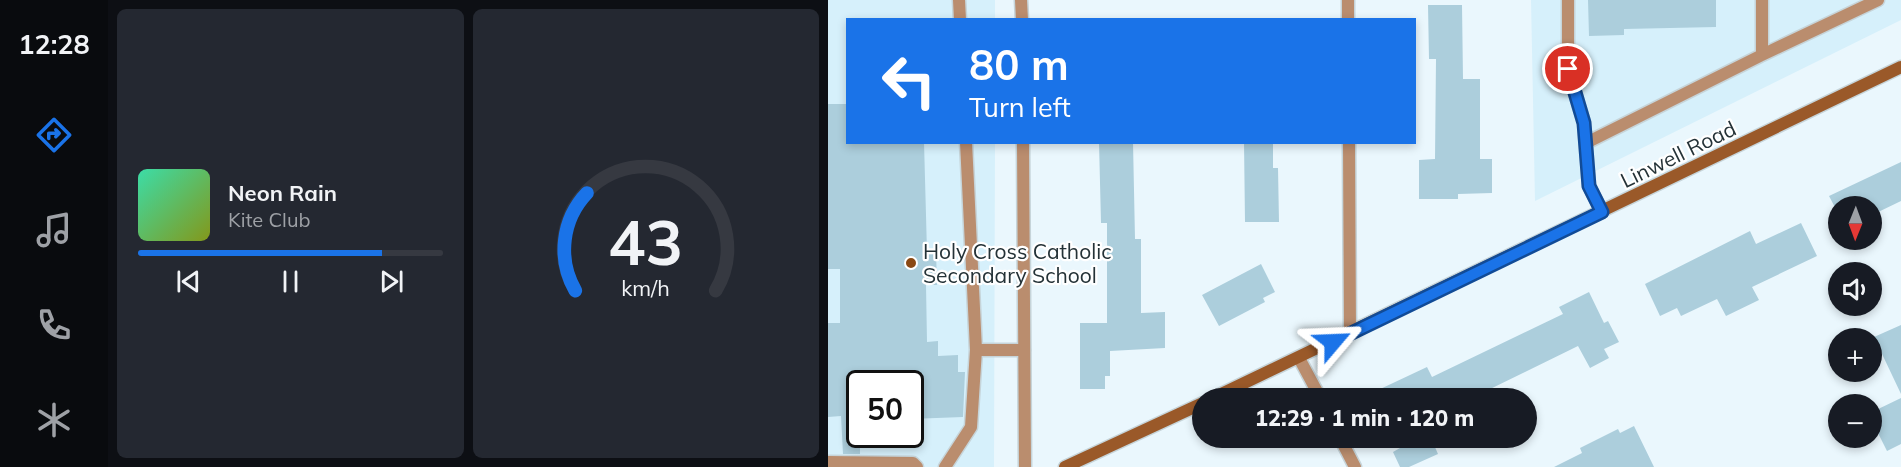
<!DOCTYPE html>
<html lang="en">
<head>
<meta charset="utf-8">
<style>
  :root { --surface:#171b24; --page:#242831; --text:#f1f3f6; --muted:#9ea1a6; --line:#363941; --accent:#1a73e8 }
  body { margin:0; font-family:Mulish,sans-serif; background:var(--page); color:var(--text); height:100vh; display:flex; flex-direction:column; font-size:22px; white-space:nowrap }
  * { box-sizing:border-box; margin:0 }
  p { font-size:20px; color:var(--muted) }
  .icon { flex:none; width:33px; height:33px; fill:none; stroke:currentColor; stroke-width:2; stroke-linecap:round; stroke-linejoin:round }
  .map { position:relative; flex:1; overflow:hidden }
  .panel { display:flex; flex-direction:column; gap:9px; padding:9px; background:#0d0f14; width:720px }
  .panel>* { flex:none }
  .banner { position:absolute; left:18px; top:18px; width:570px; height:126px; border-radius:0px; box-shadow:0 3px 9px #0003; background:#1a73e8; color:#fff; overflow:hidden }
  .needle { width:39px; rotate:181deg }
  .buttons { position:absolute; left:1000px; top:196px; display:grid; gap:12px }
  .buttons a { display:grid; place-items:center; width:54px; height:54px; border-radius:50%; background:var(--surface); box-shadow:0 3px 9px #0003; font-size:30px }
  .speed { position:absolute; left:18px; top:370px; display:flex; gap:12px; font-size:30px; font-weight:700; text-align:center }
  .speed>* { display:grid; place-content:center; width:78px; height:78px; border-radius:50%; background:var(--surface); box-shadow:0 3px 9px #0003; line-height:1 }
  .speed .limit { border:3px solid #111; border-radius:9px; background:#fff; color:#111 }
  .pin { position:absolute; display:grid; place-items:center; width:51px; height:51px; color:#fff; margin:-26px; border:3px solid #fff; border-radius:50%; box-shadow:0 2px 6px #0007 }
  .me { position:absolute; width:66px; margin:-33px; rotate:64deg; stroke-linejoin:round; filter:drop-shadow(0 0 4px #0008) }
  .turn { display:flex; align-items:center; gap:21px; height:126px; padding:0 24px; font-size:27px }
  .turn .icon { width:78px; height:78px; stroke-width:2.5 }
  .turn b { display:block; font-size:42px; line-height:51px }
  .panel .widget { flex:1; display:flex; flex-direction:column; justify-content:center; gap:9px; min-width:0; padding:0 21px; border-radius:9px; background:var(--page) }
  .panel .dial { align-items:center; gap:0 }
  .dial svg { height:156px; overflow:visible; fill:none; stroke:var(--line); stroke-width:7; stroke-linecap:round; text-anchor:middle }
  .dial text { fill:var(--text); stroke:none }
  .song { display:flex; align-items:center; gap:18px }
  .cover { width:72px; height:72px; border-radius:9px; background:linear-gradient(135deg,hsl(160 70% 55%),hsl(70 70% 35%)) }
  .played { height:6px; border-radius:3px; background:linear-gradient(90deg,var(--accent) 80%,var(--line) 80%) }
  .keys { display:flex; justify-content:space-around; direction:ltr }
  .panel .tiles { flex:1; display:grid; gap:9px; grid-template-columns:repeat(2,1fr) }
  .trip { position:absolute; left:364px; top:388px; width:345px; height:60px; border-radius:30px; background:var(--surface); box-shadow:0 3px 9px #0003; font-weight:800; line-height:60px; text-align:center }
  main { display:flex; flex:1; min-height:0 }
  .dock { display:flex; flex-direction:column; width:108px; justify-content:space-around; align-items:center; background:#090b0e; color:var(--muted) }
  .dock .icon { width:42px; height:42px }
  .dock .on { color:var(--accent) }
  .dock b { font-size:27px; color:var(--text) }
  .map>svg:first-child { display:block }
  .built { fill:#d6f0fb; fill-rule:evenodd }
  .building { fill:#accedc }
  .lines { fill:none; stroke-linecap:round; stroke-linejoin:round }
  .lane-casing { stroke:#c6d4d9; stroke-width:15 }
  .street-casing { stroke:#c6d4d9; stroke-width:15 }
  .secondary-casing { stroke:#c6d4d9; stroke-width:15 }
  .lane { stroke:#ba8d6e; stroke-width:12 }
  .street { stroke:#ba8d6e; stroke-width:12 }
  .secondary { stroke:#9a5929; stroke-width:12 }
  .route-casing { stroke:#114b97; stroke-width:15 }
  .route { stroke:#1a73e8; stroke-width:10 }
  .poi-dot { fill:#8a4914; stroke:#fff; stroke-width:2 }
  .labels { text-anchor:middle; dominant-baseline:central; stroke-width:4.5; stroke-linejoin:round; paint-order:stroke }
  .street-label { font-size:21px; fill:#243237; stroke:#fff }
  .poi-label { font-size:21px; fill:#243237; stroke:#fff; text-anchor:start }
</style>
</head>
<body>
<main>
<nav class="dock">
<b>12:28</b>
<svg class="icon on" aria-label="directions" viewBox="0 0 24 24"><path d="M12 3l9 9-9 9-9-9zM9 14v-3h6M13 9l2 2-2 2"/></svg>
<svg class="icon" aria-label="music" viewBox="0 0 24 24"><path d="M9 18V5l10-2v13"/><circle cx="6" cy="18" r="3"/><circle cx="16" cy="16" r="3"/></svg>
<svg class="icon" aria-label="phone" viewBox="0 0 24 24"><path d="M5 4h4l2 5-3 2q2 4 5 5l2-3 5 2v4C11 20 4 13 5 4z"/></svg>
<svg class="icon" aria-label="climate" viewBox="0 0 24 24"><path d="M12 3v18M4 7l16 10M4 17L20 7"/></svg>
</nav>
<section class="panel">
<div class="tiles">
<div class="widget">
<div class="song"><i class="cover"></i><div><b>Neon Rain</b><p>Kite Club</p></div></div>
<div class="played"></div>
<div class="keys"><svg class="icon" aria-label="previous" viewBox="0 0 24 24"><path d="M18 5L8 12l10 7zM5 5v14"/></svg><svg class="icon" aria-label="pause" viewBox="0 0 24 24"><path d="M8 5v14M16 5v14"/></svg><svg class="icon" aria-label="next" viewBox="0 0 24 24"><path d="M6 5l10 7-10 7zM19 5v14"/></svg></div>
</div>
<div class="widget dial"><svg viewBox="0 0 100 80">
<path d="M14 69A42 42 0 1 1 86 69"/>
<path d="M14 69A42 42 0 0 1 20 19" stroke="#1a73e8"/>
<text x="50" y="56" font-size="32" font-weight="700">43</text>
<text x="50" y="72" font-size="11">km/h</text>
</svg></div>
</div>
</section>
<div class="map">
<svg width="1073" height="467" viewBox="0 0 1073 467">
  <rect width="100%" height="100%" fill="#eaf7fd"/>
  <path class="built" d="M0 0H167V19L20 20V142L167 143 166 467H0ZM32 384H82V435H32Z
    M703 0H1073V20L707 201Z"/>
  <path class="building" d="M760 0H888V27L796 29V35L761 36Z
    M600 5H634L635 79H652V159H664V193L630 194V199H591V160L607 159 608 59H601Z
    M0 104H20V142H96L99 252 108 251 109 285H98L99 342 110 341V356L130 355V372H137L135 417 82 419V384H32V454H15L13 416 0 417V323H12V269H0Z
    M271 142H305L307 239H313V313L337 312V348L282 351V376H277V389H252V323H279V223H273Z
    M416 142H445V168H450L451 222H417Z
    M1073 162V201L1044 215V207H1011V215L1001 196Z
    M973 223 989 256 924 287 931 300 898 316 889 299 853 316 849 308 832 316 817 284 922 231 928 244Z
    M433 264 447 292 435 298 437 302 391 326 374 295Z
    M761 292 776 323 780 321 791 342 776 349 781 358 762 368 750 346 656 392 654 390 636 399H531L599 367 604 377 735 314 731 307Z
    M1073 325V394L1046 337Z
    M1073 398V444L1059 451 1044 421V412Z
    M806 426 826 467H726L754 453 752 448 790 429 792 433Z
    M567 438H603L610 454 581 467H572L565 452 572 448Z"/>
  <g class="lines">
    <g class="lane-casing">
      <path id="lane" d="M131 0 132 20
        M740 0V69L756 123 761 186 774 212
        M934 0V55
        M138 142 148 350
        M758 143 934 55 1050 0
        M0 462 85 463 89 467
        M117 467 143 427 148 350H196"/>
    </g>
    <g class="street-casing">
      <path id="street" d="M193 0 194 20
        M520 0V20
        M195 142 197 467
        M521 142 522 334
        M471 358 493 399
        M512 438 527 467"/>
    </g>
    <g class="secondary-casing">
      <path id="secondary" d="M383 399 1073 67
        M237 467 375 403"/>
    </g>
    <use href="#lane" class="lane"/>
    <use href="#street" class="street"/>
    <use href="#secondary" class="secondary"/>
  </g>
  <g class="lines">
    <g class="route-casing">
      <path id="route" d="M505 342 774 212 761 186 756 123 740 69"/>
    </g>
    <use href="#route" class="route"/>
  </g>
  <circle class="poi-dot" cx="83" cy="263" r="6"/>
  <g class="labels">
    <g class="street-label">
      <text transform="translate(850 154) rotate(-26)">Linwell Road</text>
    </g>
    <g class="poi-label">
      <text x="95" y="251">Holy Cross Catholic<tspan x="95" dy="24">Secondary School</tspan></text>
    </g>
  </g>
</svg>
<div class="buttons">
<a><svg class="needle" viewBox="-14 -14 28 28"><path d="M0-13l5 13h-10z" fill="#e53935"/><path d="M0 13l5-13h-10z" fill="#9ea1a6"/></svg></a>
<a><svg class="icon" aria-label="sound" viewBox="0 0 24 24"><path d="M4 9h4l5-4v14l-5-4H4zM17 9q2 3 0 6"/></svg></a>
<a>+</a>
<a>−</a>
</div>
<div class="speed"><div class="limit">50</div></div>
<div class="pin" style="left:740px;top:69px;background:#d93025"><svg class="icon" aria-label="arrive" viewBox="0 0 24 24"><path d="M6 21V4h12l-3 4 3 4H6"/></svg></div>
<svg class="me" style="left:505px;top:342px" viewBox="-20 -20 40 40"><path d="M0-17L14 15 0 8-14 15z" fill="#1a73e8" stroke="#fff" stroke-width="4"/></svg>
<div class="trip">12:29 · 1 min · 120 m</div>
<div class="banner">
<div class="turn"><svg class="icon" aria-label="left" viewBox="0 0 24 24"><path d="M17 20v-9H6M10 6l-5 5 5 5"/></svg><div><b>80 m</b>Turn left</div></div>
</div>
</div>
</main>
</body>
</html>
